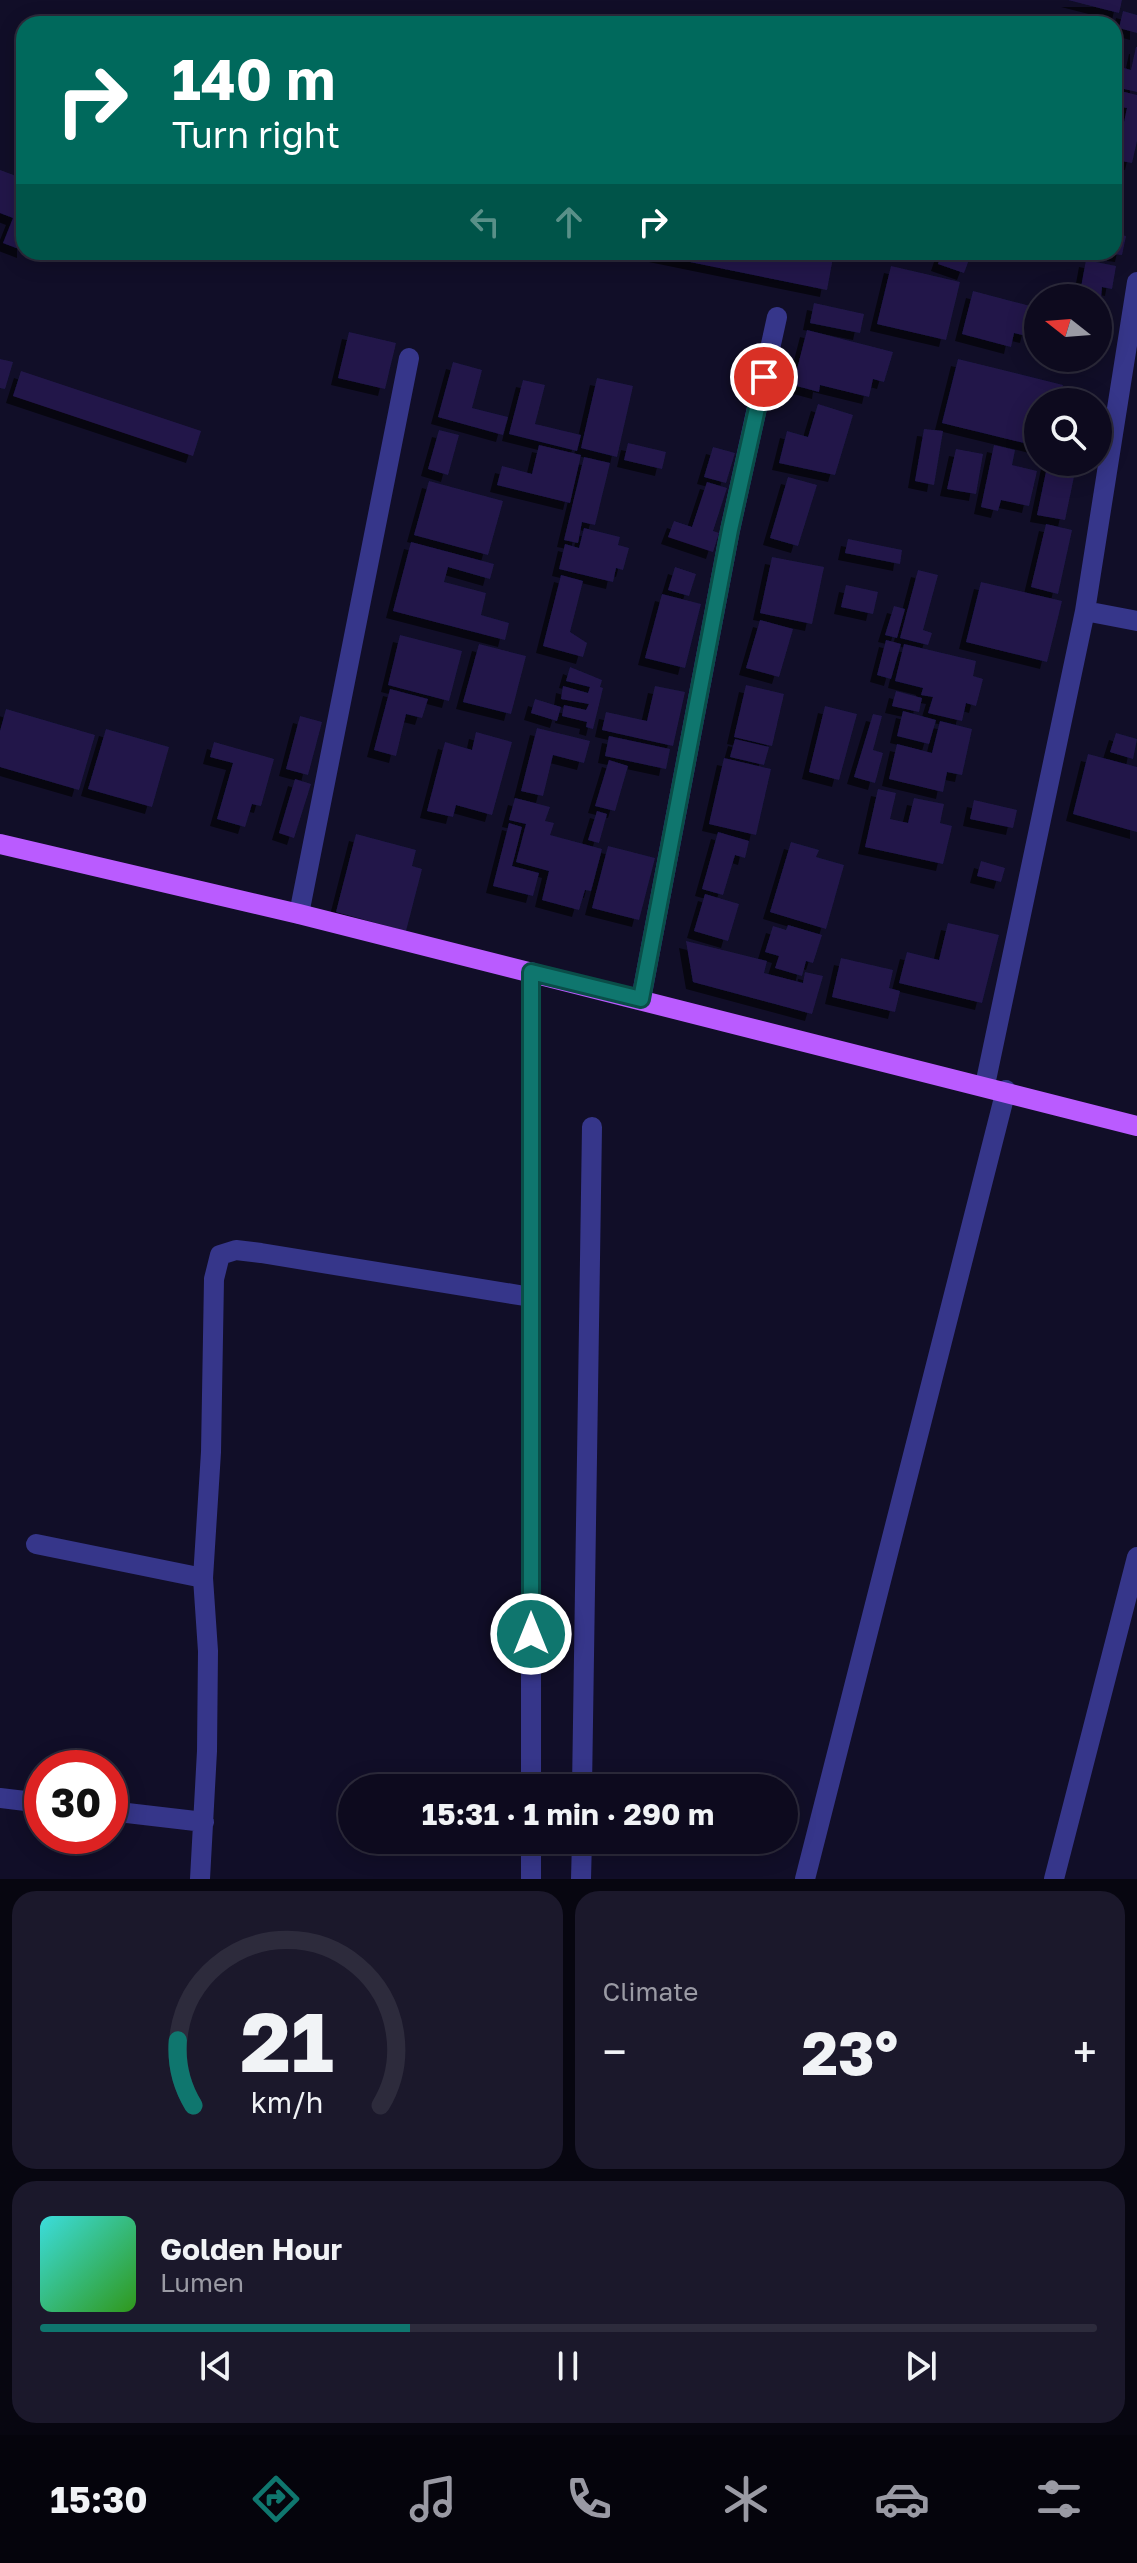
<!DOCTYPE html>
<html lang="en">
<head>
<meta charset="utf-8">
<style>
  :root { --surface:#0d0a1e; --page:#1b182b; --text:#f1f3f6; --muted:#9a9aa4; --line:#2d2b3c; --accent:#0f766e }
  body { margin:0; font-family:"Golos Text",sans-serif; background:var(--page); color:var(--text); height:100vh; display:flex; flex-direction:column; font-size:30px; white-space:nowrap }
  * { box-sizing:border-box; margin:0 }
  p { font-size:26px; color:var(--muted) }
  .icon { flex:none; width:44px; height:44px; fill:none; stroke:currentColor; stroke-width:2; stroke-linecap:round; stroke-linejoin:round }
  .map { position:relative; height:1879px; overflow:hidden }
  .details { display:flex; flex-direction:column; gap:12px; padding:12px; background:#070610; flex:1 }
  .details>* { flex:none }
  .banner { position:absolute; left:16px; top:16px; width:1106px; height:244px; border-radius:24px; box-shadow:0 4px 20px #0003,0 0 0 2px var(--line); background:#00695c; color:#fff; overflow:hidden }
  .needle { width:52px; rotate:287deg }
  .tools { position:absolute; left:1024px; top:284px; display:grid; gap:16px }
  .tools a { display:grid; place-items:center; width:88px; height:88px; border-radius:50%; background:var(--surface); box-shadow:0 4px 20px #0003,0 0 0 2px var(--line); font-size:40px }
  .speed { position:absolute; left:24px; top:1750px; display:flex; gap:16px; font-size:40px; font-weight:700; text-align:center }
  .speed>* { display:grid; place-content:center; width:104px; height:104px; border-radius:50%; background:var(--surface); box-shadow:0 4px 20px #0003,0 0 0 2px var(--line); line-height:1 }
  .speed .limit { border:12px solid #d22; background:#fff; color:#111 }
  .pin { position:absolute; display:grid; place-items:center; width:68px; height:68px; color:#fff; margin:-34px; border:4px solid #fff; border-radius:50%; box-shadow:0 2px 8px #0007 }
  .me { position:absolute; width:88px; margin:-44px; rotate:0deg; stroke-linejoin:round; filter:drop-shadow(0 0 6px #0008) }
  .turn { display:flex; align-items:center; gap:28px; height:168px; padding:0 24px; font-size:36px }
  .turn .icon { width:104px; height:104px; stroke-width:2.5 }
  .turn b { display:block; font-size:56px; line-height:68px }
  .lanes { display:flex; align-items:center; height:76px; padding:0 24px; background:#0003; justify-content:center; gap:40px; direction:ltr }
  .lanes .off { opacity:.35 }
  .big { font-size:60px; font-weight:700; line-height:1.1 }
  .details .card { flex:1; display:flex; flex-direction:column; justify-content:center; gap:12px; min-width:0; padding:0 28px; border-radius:24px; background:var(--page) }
  .details .dial { align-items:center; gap:0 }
  .dial svg { height:208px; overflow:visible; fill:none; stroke:var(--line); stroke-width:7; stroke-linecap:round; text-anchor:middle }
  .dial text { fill:var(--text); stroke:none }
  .song { display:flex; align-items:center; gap:24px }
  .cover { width:96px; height:96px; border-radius:12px; background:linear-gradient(135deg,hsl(180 70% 55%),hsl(110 70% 35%)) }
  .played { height:8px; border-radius:4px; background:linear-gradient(90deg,var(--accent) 35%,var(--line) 35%) }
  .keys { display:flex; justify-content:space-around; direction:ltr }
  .heat { display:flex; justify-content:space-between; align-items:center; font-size:44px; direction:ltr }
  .details .tiles { flex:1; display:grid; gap:12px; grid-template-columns:1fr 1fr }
  .card:last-child { grid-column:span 2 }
  .trip { position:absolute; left:338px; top:1774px; width:460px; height:80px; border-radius:40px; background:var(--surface); box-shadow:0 4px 20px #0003,0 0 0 2px var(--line); font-weight:700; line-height:80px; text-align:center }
  .dock { display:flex; height:128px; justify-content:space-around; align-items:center; background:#05040c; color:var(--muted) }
  .dock .icon { width:56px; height:56px }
  .dock .selected { color:var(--accent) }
  .dock b { font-size:36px; color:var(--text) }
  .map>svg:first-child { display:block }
  .building { fill:#20184a; filter:url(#shadow) }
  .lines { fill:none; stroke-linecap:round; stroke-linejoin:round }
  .street { stroke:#36368a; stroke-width:20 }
  .primary { stroke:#ba5bff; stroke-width:20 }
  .route-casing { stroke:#0a4d48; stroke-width:20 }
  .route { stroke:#0f766e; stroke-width:14 }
</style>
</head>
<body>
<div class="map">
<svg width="1137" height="1879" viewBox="0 0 1137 1879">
  <defs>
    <filter id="shadow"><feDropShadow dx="-7" dy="7" stdDeviation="0" flood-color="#0009"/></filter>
  </defs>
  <rect width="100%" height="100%" fill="#110e28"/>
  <path class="building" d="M1068 0H1122L1119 13Z
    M1123 11 1137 15V33L1119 28Z
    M1136 47H1137V92L1120 88 1124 68 1131 70Z
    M1116 90 1137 95V141L1132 163 1116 160 1127 108 1114 106Z
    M0 170 24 179V251L3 243 13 218 0 213Z
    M1114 234 1126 236 1122 255 1114 254Z
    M641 252H834L827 290Z
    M942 252H972L964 273 938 264Z
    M1086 260 1116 266 1112 289 1102 287 1101 298H1079Z
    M891 266 960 282 946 340 877 324Z
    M973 291 1034 307 1027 336 1014 333 1011 347 962 334Z
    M814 303 864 314 860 333 810 323Z
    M1098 310 1110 313 1099 353H1098Z
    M807 330 893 352 884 382 873 379 869 397 820 385 819 392 793 385Z
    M349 332 396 343 385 389 338 378Z
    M0 359 13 362 5 389 0 388Z
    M958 359 1063 385 1059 402H1038L1036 446 942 423Z
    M453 362 482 370 472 408 508 417 503 435 438 417Z
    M21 371 201 431 193 456 13 396Z
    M597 378 633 386 617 457 581 448Z
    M523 380 545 385 535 424 581 435 577 451 509 434Z
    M818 404 853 415 835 475 779 463 787 431 808 437Z
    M924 429 943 431 934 485 915 481Z
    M439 430 459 435 448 475 428 469Z
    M628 443 666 452 662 469 624 460Z
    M539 445 581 455 570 503 497 485 502 466 532 474Z
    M994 445 1015 450 1012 465 1037 471 1029 506 1001 500 998 511 981 507Z
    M713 447 735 453 726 483 704 477Z
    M956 449 983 454 976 494 947 489Z
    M584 457 610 463 595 525 582 522 578 543 564 540Z
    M1048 462H1077L1065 520 1037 515Z
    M788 477 817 485 798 546 770 538Z
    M429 481 503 501 488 555 414 535Z
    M707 482 727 488 713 531 719 533 713 552 668 537 674 521 692 527Z
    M1046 524 1072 530 1058 594 1031 587Z
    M584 528 620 537 618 545 629 548 623 570 616 568 613 582 559 569 565 544 579 548Z
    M848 539 902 550 900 564 845 553Z
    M411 542 494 564 490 579 448 567 444 582 486 593 481 615 509 623 505 640 393 611Z
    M772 557 824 567 812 624 760 613Z
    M675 567 696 574 689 596 668 590Z
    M918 570 938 575 923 630 932 633 928 645 900 638Z
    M561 575 583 581 570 632 587 643 583 657 543 646Z
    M981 582 1062 601 1047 662 966 642Z
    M846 585 878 592 873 614 841 607Z
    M662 594 701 604 685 668 645 658Z
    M894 606 905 609 897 638 885 635Z
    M760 620 793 629 779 677 746 668Z
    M400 635 462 651 449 701 388 685Z
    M886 640 901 644 891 679 877 675Z
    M479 644 526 656 511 714 463 702Z
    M904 644 976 661 973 676 983 679 976 706 966 703 962 721 928 713 933 697 921 695 923 688 895 681Z
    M570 667 602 680 600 687 603 688 593 729 586 727 587 722 562 716 564 705 586 710 589 704 561 699 563 686 588 693 590 687 566 681Z
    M746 685 784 694 772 746 734 737Z
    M655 686 685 692 673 746 602 730 606 712 647 721Z
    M390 689 428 699 422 718 406 714 396 756 374 750Z
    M896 691 922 698 919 712 892 706Z
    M535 699 561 707 557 721 531 713Z
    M825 706 857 714 839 780 809 772Z
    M6 709 95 735 79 790 0 767V731Z
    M903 711 936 720 929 744 897 736Z
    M873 714 882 716 873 750 883 753 875 783 854 777Z
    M300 716 322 722 308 775 286 769Z
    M940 721 972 729 962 775 947 772 943 792 889 779 897 744 932 753Z
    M537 728 590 741 584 763 553 755 543 796 521 791Z
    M106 729 169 747 152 807 88 789Z
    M476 732 512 742 492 815 456 805 453 817 427 811 445 742 472 750Z
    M1116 733 1137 739 1133 759 1110 752Z
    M609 736 670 749 666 769 605 756Z
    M735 739 769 747 764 765 730 757Z
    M214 742 274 759 261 806 252 804 245 827 217 819 233 763 210 757Z
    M1088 754 1137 767V832L1073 814Z
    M724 758 771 769 756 835 709 824Z
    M609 760 628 766 615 811 595 806Z
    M295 779 311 784 294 838 279 833Z
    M878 789 896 793 890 819 908 823 914 798 944 804 940 823 952 826 943 864 865 847Z
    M515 798 550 807 545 821 554 823 550 835 602 849 591 891 585 890 579 910 542 900 549 871 516 862 526 824 509 820Z
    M974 800 1017 810 1013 828 970 819Z
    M597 811 607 814 599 843 588 840Z
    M509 823 522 827 512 866 539 873 533 896 493 886Z
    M718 832 749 841 745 858 735 855 723 895 702 889Z
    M356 834 416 850 412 866 422 869 406 931 336 912Z
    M791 842 819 850 816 857 844 865 826 929 770 912Z
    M608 846 655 858 639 920 592 908Z
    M981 861 1005 868 1001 882 977 876Z
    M705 894 739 904 728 941 694 931Z
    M948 923 999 935 982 1003 899 983 907 952 939 960Z
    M788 925 822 935 813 963 806 961 802 976 775 968 779 956 765 952 773 926 786 930Z
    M686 941 767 961 764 973 803 983 805 972 823 976 812 1014 693 982Z
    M841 958 893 970 889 988 900 991 895 1012 832 997Z"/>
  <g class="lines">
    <path class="street" d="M1085 611 1137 621
      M299 914 409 358
      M531 972V1788
      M641 999 730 530 777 317
      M985 1085 1085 611 1137 282
      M36 1544 203 1578
      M582 1788 592 1127
      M0 1798 42 1803
      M110 1811 204 1822
      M531 1840V1879
      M200 1879 207 1751 208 1651 203 1578 211 1452 214 1279 220 1255 236 1250 261 1253 531 1297
      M581 1879 582 1840
      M805 1879 1006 1090
      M1054 1879 1137 1557"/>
    <path class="primary" d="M0 844 299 914 1137 1126"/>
  </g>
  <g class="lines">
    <g class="route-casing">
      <path id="route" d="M531 1634V972L641 999 730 530 764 377"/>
    </g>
    <use href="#route" class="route"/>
  </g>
</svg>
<div class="tools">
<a><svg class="needle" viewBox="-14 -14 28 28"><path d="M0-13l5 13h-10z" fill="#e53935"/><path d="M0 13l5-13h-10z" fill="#9a9aa4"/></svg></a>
<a><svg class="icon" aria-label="search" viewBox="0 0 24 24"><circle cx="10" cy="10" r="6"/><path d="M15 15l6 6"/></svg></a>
</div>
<div class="speed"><div class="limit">30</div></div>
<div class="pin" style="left:764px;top:377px;background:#d93025"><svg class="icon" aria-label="arrive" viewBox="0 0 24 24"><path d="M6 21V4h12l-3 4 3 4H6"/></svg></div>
<svg class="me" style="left:531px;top:1634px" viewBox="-20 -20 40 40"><circle r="17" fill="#0f766e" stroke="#fff" stroke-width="3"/><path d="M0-11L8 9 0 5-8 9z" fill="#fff"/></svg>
<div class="trip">15:31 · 1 min · 290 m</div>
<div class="banner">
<div class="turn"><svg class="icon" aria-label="right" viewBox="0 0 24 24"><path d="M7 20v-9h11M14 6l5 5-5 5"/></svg><div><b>140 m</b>Turn right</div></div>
<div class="lanes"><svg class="icon off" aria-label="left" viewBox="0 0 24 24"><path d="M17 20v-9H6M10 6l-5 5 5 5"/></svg><svg class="icon off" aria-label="ahead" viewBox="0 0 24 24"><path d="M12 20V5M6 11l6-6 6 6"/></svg><svg class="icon" aria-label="right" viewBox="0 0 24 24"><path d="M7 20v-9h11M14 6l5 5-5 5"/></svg></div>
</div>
</div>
<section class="details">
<div class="tiles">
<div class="card dial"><svg viewBox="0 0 100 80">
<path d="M14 69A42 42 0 1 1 86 69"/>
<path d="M14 69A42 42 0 0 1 8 44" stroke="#0f766e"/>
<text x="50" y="56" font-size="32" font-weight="700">21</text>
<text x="50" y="72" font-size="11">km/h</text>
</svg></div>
<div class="card"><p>Climate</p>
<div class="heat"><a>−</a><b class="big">23°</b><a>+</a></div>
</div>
<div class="card">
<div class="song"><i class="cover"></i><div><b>Golden Hour</b><p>Lumen</p></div></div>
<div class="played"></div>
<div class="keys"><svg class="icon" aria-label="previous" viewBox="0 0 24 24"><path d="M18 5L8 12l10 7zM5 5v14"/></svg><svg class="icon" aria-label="pause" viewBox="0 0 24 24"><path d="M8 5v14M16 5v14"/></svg><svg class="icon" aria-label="next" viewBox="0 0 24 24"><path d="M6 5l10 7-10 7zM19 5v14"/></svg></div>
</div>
</div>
</section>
<nav class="dock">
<b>15:30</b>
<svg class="icon selected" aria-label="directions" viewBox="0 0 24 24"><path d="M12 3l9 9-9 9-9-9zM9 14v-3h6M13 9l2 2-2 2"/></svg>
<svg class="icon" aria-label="music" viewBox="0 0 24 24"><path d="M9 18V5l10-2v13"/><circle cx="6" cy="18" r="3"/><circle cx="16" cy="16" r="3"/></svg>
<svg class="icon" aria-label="phone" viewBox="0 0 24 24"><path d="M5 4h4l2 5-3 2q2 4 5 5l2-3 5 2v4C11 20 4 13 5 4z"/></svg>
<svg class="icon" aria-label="climate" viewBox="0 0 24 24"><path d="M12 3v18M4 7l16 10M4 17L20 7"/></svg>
<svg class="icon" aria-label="car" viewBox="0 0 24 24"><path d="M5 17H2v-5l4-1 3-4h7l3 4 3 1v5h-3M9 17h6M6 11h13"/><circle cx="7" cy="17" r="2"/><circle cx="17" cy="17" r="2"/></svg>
<svg class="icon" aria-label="filters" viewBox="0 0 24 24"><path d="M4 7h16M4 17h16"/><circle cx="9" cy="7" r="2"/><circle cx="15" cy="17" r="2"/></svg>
</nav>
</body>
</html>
